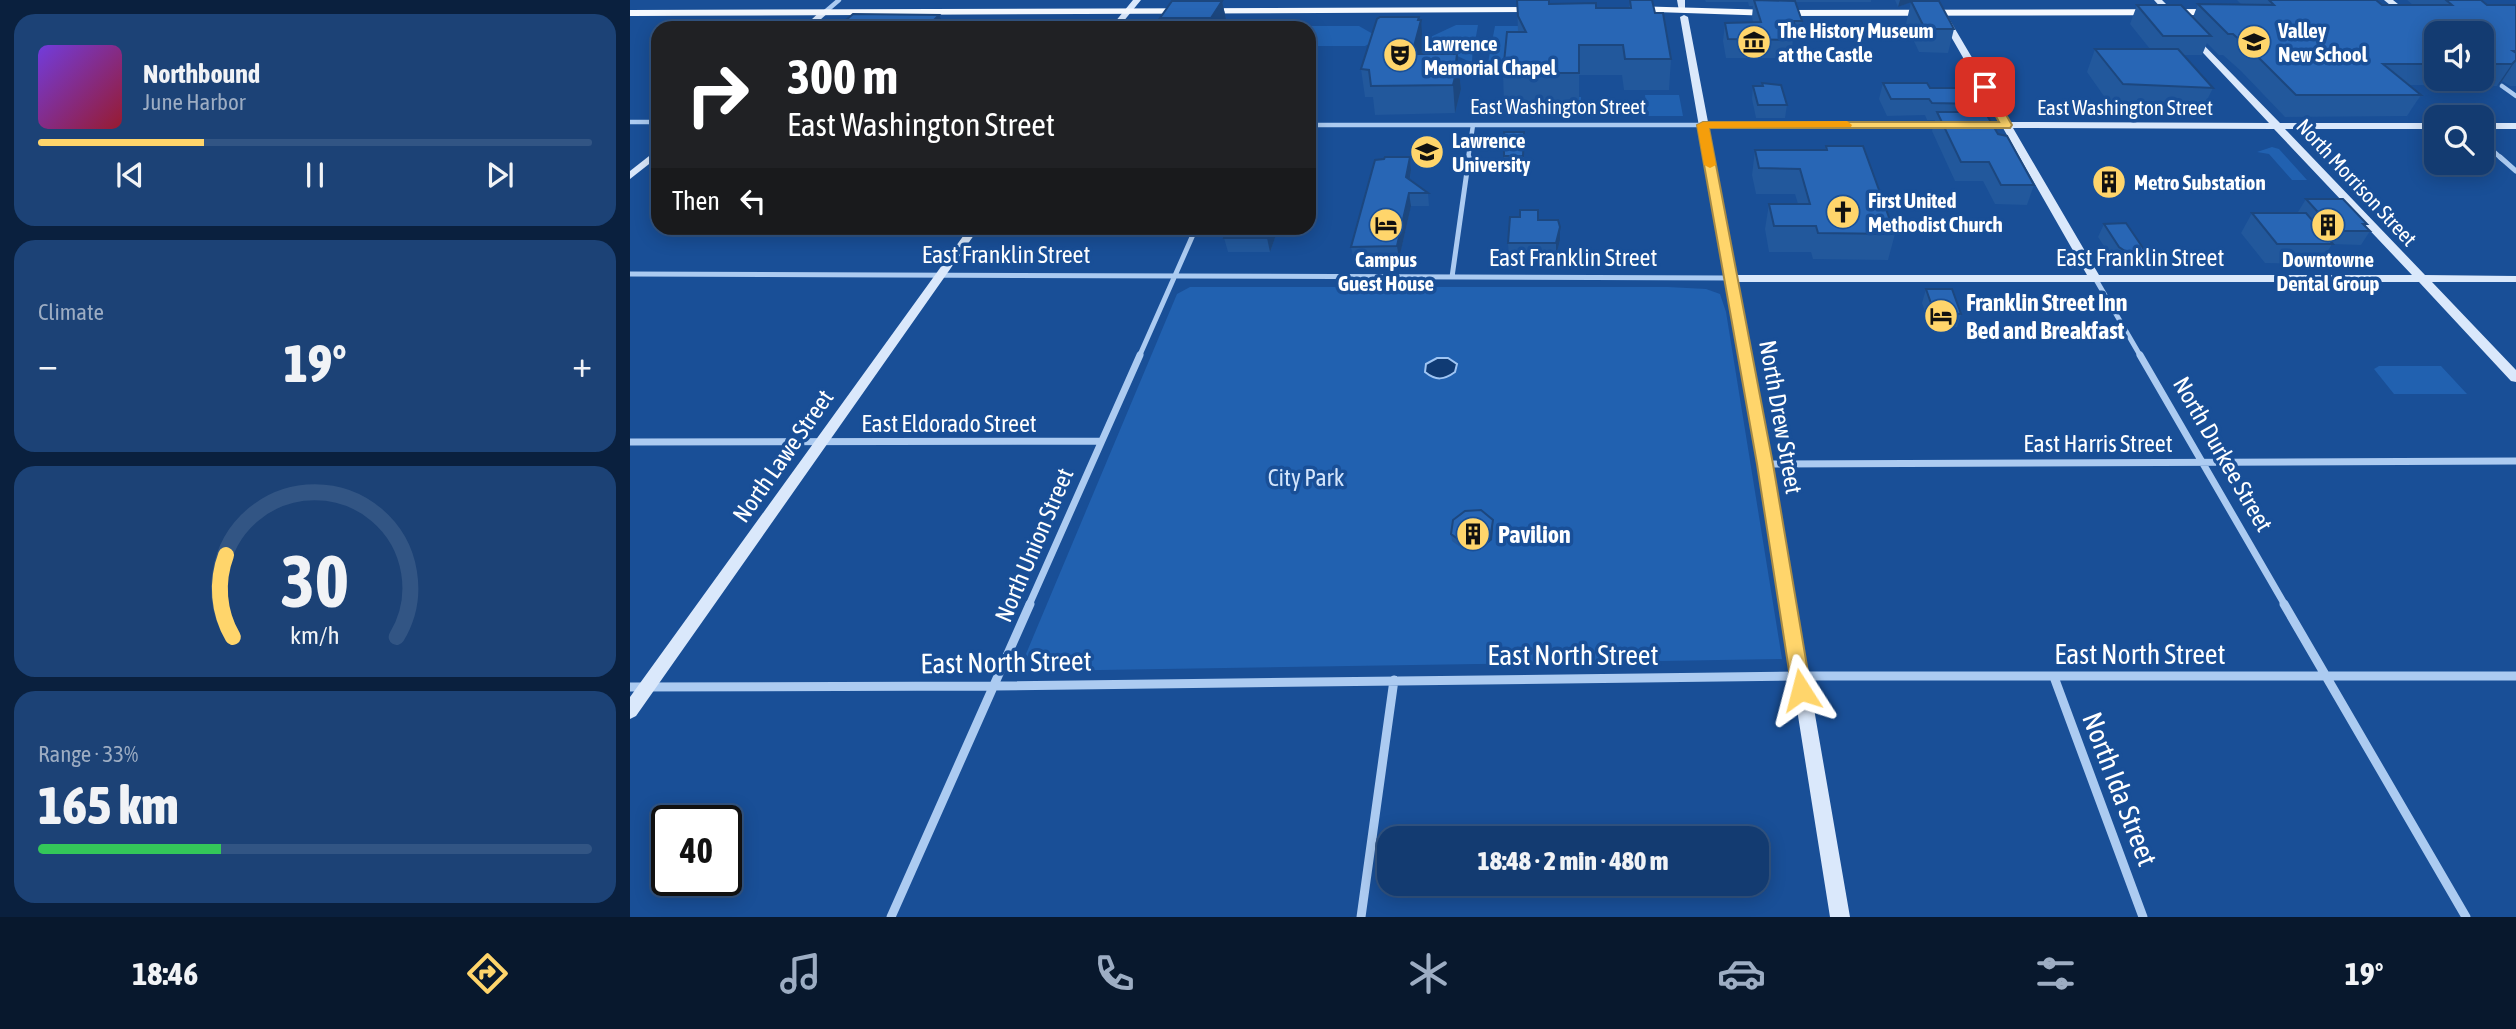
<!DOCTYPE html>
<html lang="en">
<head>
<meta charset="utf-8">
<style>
  :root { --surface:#133b71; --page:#1c4276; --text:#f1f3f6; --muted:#9dadc3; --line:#325584; --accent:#ffd56b }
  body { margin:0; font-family:"Asap Condensed",sans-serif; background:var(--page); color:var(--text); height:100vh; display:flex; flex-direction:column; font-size:26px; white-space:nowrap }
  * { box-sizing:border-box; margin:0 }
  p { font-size:23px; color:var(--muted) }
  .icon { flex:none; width:38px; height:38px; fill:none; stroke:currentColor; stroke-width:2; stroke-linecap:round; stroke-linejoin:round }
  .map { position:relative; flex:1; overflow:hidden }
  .side { display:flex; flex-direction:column; gap:14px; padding:14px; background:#0a203e; width:630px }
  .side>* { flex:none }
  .top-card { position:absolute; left:21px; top:21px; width:665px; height:214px; border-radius:21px; box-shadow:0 4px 18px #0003,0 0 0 2px var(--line); background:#202124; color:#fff; overflow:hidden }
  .buttons { position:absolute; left:1794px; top:21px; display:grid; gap:14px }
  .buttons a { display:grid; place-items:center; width:70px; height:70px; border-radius:14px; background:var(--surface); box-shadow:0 4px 18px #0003,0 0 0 2px var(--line); font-size:35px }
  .speed { position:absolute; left:21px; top:805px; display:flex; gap:14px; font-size:35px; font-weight:700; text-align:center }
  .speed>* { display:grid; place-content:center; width:91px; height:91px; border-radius:50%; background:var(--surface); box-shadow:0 4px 18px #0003,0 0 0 2px var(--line); line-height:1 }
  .speed .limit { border:4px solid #111; border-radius:10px; background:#fff; color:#111 }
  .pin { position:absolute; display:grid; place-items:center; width:60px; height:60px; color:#fff; margin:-30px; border-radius:14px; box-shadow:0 4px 10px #0006 }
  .me { position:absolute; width:77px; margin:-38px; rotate:351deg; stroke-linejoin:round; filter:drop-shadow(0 0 5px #0008) }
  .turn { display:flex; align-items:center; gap:24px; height:147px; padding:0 21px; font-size:32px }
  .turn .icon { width:91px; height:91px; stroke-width:2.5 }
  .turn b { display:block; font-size:49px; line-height:60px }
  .then { display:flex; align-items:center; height:66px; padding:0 21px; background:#0003; gap:14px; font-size:26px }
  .big { font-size:52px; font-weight:800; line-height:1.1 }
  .side .card { flex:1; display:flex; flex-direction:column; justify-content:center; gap:10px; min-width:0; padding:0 24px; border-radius:21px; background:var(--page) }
  .side .dial { align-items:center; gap:0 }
  .dial svg { height:182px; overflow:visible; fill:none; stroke:var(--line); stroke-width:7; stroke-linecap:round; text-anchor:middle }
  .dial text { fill:var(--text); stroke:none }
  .song { display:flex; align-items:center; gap:21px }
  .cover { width:84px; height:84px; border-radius:10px; background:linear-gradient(135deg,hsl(260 70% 55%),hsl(350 70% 35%)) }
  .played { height:7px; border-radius:4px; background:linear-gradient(90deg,var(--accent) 30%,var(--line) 30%) }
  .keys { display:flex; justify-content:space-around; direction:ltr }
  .heat { display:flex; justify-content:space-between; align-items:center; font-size:38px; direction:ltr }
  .charge { height:10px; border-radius:5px; background:linear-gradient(90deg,#34c759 33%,var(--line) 0) }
  .trip { position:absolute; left:747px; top:826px; width:392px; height:70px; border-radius:21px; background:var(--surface); box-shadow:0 4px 18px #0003,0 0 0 2px var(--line); font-weight:800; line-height:70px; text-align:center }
  .menu { display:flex; height:112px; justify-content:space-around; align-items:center; background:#08182d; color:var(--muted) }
  .menu .icon { width:49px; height:49px }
  .menu .active { color:var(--accent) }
  .menu b { font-size:32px; color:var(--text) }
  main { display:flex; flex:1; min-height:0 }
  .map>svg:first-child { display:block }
  .green { fill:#2161b0 }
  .water { fill:#103b74; stroke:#9fc5f3; stroke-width:2 }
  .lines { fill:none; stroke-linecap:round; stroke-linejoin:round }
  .street-far3 { stroke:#accbf1; stroke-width:4.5 }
  .street-far2 { stroke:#accbf1; stroke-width:5 }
  .street-far1 { stroke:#accbf1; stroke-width:7 }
  .street { stroke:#accbf1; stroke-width:9 }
  .secondary { fill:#dae8fb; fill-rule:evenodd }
  .primary { fill:#f5f9ff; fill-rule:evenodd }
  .wall { fill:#22589c; fill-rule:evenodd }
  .shaded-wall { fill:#1c477f }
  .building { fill:#2866b5; stroke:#1c477f; stroke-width:2 }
  .route { fill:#ffd56b; stroke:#a68a46; stroke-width:2 }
  .slow { fill:#f59e0b }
  .labels { text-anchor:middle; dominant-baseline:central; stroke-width:7; stroke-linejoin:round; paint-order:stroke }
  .far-poi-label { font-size:21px; font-weight:bold; fill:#fff; stroke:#194f97; text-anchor:start }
  .far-street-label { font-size:21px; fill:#fff; stroke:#194f97 }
  .street-label { font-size:24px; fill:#fff; stroke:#194f97 }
  .poi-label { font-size:24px; font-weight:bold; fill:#fff; stroke:#194f97; text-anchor:start }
  .park-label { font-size:24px; fill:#d3e5fc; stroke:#194f97 }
  .near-street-label { font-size:28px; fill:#fff; stroke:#194f97 }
</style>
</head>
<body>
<main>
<section class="side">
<div class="card">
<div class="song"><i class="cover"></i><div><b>Northbound</b><p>June Harbor</p></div></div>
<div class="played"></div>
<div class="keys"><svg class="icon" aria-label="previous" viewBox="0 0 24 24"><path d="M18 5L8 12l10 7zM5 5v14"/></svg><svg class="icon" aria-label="pause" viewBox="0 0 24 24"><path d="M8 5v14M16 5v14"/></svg><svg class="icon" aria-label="next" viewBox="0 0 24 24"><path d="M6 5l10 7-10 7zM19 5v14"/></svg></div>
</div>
<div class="card"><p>Climate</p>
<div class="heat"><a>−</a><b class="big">19°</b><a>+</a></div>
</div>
<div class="card dial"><svg viewBox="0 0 100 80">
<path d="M14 69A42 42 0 1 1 86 69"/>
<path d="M14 69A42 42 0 0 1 11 33" stroke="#ffd56b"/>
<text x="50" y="56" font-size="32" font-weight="700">30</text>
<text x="50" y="72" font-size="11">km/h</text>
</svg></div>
<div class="card"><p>Range · 33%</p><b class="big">165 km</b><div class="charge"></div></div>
</section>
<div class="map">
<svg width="1886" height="917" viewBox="0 0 1886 917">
  <rect width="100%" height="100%" fill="#194f97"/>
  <path class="green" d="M826 25H848L845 42H843L842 63 794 40Z
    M674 26H729L750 38 735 46H679V28H673Z
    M865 26H919L874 60V63H858Z
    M1015 95H1049L1053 116H1017Z
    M948 97H951V116H910L901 109V104H948Z
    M1642 147 1649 149 1677 180H1662L1639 154 1627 152Z
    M560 287H1038L1076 289 1090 294 1096 312 1152 659 408 671 396 654 547 294Z
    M1749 366H1811L1837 394H1764L1744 369Z"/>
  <path class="water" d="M807 358H818L827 364 825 372C814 380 806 381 795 372L796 364Z"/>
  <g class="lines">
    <path class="street-far3" d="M195 12 209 0
      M1872 86 1886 96
      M0 122H28
      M679 125H1073
      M1852 141 1872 159
      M838 159 843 125"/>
    <path class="street-far2" d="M1870 157 1886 171
      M0 274 1102 278
      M822 277 839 157
      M1465 278 1511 357
      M509 357 566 228"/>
    <path class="street-far1" d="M1510 355 1655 605
      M0 442 471 441
      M1135 464 1886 461
      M399 605 510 355"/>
    <path class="street" d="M1654 604 1836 917
      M1424 677 1513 917
      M0 687 364 686 1169 676H1886
      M261 917 400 604
      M731 917 764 680"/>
    <path class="secondary" d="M503 0H511L488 28H480Z
      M1047 0H1055V11H1049Z
      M1300 0H1308L1380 122 1639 123 1560 39 1559 37 1563 34 1650 123H1806V129H1655L1795 275 1886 276V282H1802L1886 370V382L1881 381 1789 282H1108L1145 483 1220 917H1200L1131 483 1050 17 1054 15 1058 17 1078 122H1322L1327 125 1322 128H1079L1106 275H1457L1373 128H1345L1340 125 1345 122H1370ZM1383 128 1644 129 1782 275H1469Z
      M1524 0H1532L1549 17V21H1543Z
      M1754 0H1763L1778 12 1771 14Z
      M192 10 199 12 181 28H172Z
      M1852 123H1886V129H1852Z
      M28 149V157L0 179V171Z
      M339 228H349L6 716 0 719V697Z"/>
    <path class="primary" d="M1001 6 1143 10 1589 9 1594 12 1589 15 1143 16 997 11 996 9Z
      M914 7 915 9 910 12 0 16V10Z"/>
  </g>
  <path class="wall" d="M887 0 966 8H999L1000 0 1025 13 1041 59 1039 90H994L992 75H949V104H874L873 73 888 32Z
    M1075 0H1241V2H1166L1172 21 1169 39H1163L1161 58H1096L1093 41 1095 23 1123 22 1122 17 1123 6H1119L1118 2H1076Z
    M1265 0H1287L1284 1 1324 29 1318 53 1289 52 1276 24 1281 2 1268 7Z
    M1607 0H1746L1752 5H1783L1777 0H1851L1857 5H1886V86H1880L1872 81 1867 86 1779 85 1791 95 1777 116 1655 117 1611 71 1593 55H1589L1577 43 1572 55H1553L1583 88 1571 112 1483 109 1457 72 1465 49H1520L1500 24 1507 5 1563 17 1568 4 1612 5ZM1806 33H1852V79H1806Z
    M592 1 598 28H533L530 18Z
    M789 17 793 47 792 54 828 62 831 89 825 113 745 115 743 97H735L731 69Z
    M1132 83 1157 105 1155 118H1126L1122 99 1123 86H1131Z
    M1253 83 1300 88 1349 104 1346 112 1368 134 1404 185 1397 205 1365 204 1353 181H1325L1302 131 1305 120H1297L1295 115 1257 116 1249 99Z
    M894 132V169H875L874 156Z
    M1196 146 1265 234 1258 260 1183 259 1181 252H1139L1135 229 1139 204H1168L1165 194H1126L1122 175 1125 150H1195Z
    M780 157 781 170 780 179 798 193 799 206H781L769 259 724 261 721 247Z
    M1676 199 1737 224 1735 227 1740 231 1731 245 1702 244 1690 264 1635 263 1611 233 1622 213H1669L1668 212Z
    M908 210 909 220 930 227V240L926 256H879L878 243 890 217Z
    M1474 224 1515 251 1509 264H1489L1483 260 1468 237Z
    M598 228H646L647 232 640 252H598L594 238Z
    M1296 289 1331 314 1327 327H1305L1302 320H1298L1292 303Z
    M863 520V527L862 540 850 549H833L822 541 821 534Z"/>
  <path class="shaded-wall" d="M1270 0H1287L1268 7Z
    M592 1 598 28H584L581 18Z
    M309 15 315 28H296Z
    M789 17V24L791 20 793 47 785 82 782 54Z
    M827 54 831 89 825 113 823 85Z
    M1886 60 1872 81 1867 86 1882 64Z
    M780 157 781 170 778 190 776 177Z
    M779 193 781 206 769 259 767 246Z
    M930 227V240L926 256V243Z
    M641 228H646L647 232 640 252 637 238Z
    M863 520V527L862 540 850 549 849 542Z"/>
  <path class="building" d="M887 0H919V4L966 3V8H1001L1000 0H1022L1025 13H1033L1041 59H995L993 45H949V73H873L877 32H896L888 16Z
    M1124 0 1165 1 1172 21H1163L1165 25H1159L1163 40 1098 39 1095 23 1131 22Z
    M1639 0H1746L1752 5H1822L1816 0H1851L1857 5H1886V51H1883L1886 53V60L1882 64H1852V33H1806V64H1753L1791 95H1666L1621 50 1603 34H1598L1568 4 1644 5Z
    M542 1H592L581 18H530Z
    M1281 1H1309L1324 29H1295Z
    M1507 5H1551L1581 36H1533Z
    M223 14 309 15 296 28H207Z
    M750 17H789L788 20H791L782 54H827L826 62H829L823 85 741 86 739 70 731 69 747 19Z
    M1465 49H1548L1583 88 1493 84Z
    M1132 83 1151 85 1157 105H1128L1123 86H1133Z
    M1253 83H1297L1300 88H1340L1349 104 1302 103 1299 99H1261Z
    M1307 112H1355L1368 134 1377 136 1404 185H1371L1359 162H1331Z
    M874 132H894L893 156H874Z
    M1196 146H1233L1265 234 1188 233 1186 226H1144L1139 204H1180L1170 169 1129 168 1125 150H1197Z
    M755 157H780L776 177 798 193H779L767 246 721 247 745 160 754 159Z
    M1676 199H1713L1737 224H1733L1740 231H1705Z
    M890 210H908V220H928L930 227 926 243H878L880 217H890Z
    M1622 213H1676L1703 244H1647Z
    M1496 223 1515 251H1495L1489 247 1474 224Z
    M598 228H641L637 238H594Z
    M1296 289H1322L1331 314 1309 313 1306 306H1302Z
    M851 510 863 520 861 533 849 542H832L821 534 823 520 835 511Z"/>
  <path class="route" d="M1351 85 1360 87 1382 125 1380 128H1079L1143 464 1181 690 1178 696 1171 699 1164 696 1162 690 1127 464 1067 125 1073 122H1369L1350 87Z"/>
  <path class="slow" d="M1217 121 1222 125 1221 127 1079 128 1086 165 1080 168 1074 165 1067 125 1073 122Z"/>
  <defs>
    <g id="museum-disc" transform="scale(1.75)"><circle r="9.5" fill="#ffd56b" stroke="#194f97"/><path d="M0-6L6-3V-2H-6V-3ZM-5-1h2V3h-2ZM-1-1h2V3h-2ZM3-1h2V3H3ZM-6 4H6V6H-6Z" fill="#111"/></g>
    <g id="school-disc" transform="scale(1.75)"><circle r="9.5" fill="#ffd56b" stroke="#194f97"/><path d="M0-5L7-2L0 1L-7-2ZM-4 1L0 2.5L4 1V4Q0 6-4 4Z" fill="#111"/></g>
    <g id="theatre-disc" transform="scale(1.75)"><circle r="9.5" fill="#ffd56b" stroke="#194f97"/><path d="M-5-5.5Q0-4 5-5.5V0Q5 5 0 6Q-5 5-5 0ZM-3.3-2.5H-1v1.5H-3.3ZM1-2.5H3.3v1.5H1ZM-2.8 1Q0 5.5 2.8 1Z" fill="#111"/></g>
    <g id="university-disc" transform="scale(1.75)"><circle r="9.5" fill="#ffd56b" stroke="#194f97"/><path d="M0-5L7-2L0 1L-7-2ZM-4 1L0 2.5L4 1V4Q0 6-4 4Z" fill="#111"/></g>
    <g id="building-disc" transform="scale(1.75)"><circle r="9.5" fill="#ffd56b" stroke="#194f97"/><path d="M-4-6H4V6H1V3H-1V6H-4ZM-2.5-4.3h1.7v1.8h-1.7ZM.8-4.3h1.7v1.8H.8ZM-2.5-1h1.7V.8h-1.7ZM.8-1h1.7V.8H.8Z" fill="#111"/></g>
    <g id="church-disc" transform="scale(1.75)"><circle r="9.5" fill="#ffd56b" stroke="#194f97"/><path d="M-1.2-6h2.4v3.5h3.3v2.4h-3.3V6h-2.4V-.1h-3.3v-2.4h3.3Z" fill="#111"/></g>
    <g id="hotel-disc" transform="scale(1.75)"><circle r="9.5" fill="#ffd56b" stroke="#194f97"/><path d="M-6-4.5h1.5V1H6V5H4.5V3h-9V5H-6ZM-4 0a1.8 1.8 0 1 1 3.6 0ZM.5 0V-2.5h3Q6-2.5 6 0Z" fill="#111"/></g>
  </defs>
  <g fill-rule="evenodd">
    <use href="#museum-disc" x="1124" y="42"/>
    <use href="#school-disc" x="1624" y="42"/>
    <use href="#theatre-disc" x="770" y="55"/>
    <use href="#university-disc" x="797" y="152"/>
    <use href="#building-disc" x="1479" y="182"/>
    <use href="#church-disc" x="1213" y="212"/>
    <use href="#hotel-disc" x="756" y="225"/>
    <use href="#building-disc" x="1698" y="225"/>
    <use href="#hotel-disc" x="1311" y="316"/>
    <use href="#building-disc" x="843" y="534"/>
  </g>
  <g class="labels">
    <g class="far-poi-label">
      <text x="1148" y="30">The History Museum<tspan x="1148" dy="24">at the Castle</tspan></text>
      <text x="1648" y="30">Valley<tspan x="1648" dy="24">New School</tspan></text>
      <text x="794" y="43">Lawrence<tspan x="794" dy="24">Memorial Chapel</tspan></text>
      <text x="822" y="140">Lawrence<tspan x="822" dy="24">University</tspan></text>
      <text x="1504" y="182">Metro Substation</text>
      <text x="1238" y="200">First United<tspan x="1238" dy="24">Methodist Church</tspan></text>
      <text x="756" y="259" text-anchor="middle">Campus<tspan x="756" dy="24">Guest House</tspan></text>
      <text x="1698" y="259" text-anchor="middle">Downtowne<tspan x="1698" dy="24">Dental Group</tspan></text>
    </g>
    <g class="far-street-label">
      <text x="928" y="106">East Washington Street</text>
      <text x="1495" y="107">East Washington Street</text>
      <text transform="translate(1727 182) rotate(47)">North Morrison Street</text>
    </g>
    <g class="street-label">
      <text x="376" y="254">East Franklin Street</text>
      <text x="943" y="257">East Franklin Street</text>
      <text x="1510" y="257">East Franklin Street</text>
      <text transform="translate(1151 417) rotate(80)">North Drew Street</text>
      <text x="319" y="423">East Eldorado Street</text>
      <text x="1468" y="443">East Harris Street</text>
      <text transform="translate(1593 454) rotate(60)">North Durkee Street</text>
      <text transform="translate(153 456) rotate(-55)">North Lawe Street</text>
      <text transform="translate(404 545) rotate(-67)">North Union Street</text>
    </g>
    <g class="poi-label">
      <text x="1336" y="302">Franklin Street Inn<tspan x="1336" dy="28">Bed and Breakfast</tspan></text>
      <text x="868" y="534">Pavilion</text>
    </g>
    <g class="park-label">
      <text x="676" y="477">City Park</text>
    </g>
    <g class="near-street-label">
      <text x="1510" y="654">East North Street</text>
      <text x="943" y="655">East North Street</text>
      <text transform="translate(376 662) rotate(-1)">East North Street</text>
      <text transform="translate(1490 789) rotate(69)">North Ida Street</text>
    </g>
  </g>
</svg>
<div class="buttons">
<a><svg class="icon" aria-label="sound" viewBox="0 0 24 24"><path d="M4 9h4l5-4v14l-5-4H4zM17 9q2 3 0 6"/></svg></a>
<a><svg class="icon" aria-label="search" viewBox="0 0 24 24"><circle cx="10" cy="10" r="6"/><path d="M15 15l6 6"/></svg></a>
</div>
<div class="speed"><div class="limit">40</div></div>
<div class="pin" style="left:1355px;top:87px;background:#d93025"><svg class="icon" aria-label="arrive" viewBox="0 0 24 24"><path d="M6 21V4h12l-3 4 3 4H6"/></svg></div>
<svg class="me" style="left:1171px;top:690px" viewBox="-20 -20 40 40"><path d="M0-17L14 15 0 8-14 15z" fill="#ffd56b" stroke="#fff" stroke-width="4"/></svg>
<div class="trip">18:48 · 2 min · 480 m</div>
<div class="top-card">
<div class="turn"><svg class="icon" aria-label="right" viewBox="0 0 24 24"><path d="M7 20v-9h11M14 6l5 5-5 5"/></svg><div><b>300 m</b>East Washington Street</div></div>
<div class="then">Then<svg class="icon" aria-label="left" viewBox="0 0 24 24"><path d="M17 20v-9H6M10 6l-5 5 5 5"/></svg></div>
</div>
</div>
</main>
<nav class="menu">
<b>18:46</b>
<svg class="icon active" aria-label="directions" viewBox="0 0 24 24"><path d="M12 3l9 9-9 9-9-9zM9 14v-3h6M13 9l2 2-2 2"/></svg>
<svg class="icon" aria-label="music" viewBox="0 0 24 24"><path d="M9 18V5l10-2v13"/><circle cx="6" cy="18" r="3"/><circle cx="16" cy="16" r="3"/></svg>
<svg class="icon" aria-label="phone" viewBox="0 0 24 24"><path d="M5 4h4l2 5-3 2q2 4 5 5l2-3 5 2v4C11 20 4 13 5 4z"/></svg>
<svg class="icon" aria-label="climate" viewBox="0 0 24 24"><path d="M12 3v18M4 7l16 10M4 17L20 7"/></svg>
<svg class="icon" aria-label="car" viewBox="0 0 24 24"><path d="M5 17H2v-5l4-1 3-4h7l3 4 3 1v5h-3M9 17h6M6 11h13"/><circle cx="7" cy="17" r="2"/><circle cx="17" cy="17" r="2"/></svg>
<svg class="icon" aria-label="filters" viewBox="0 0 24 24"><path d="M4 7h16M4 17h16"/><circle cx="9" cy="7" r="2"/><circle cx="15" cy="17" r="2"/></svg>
<b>19°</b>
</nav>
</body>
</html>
